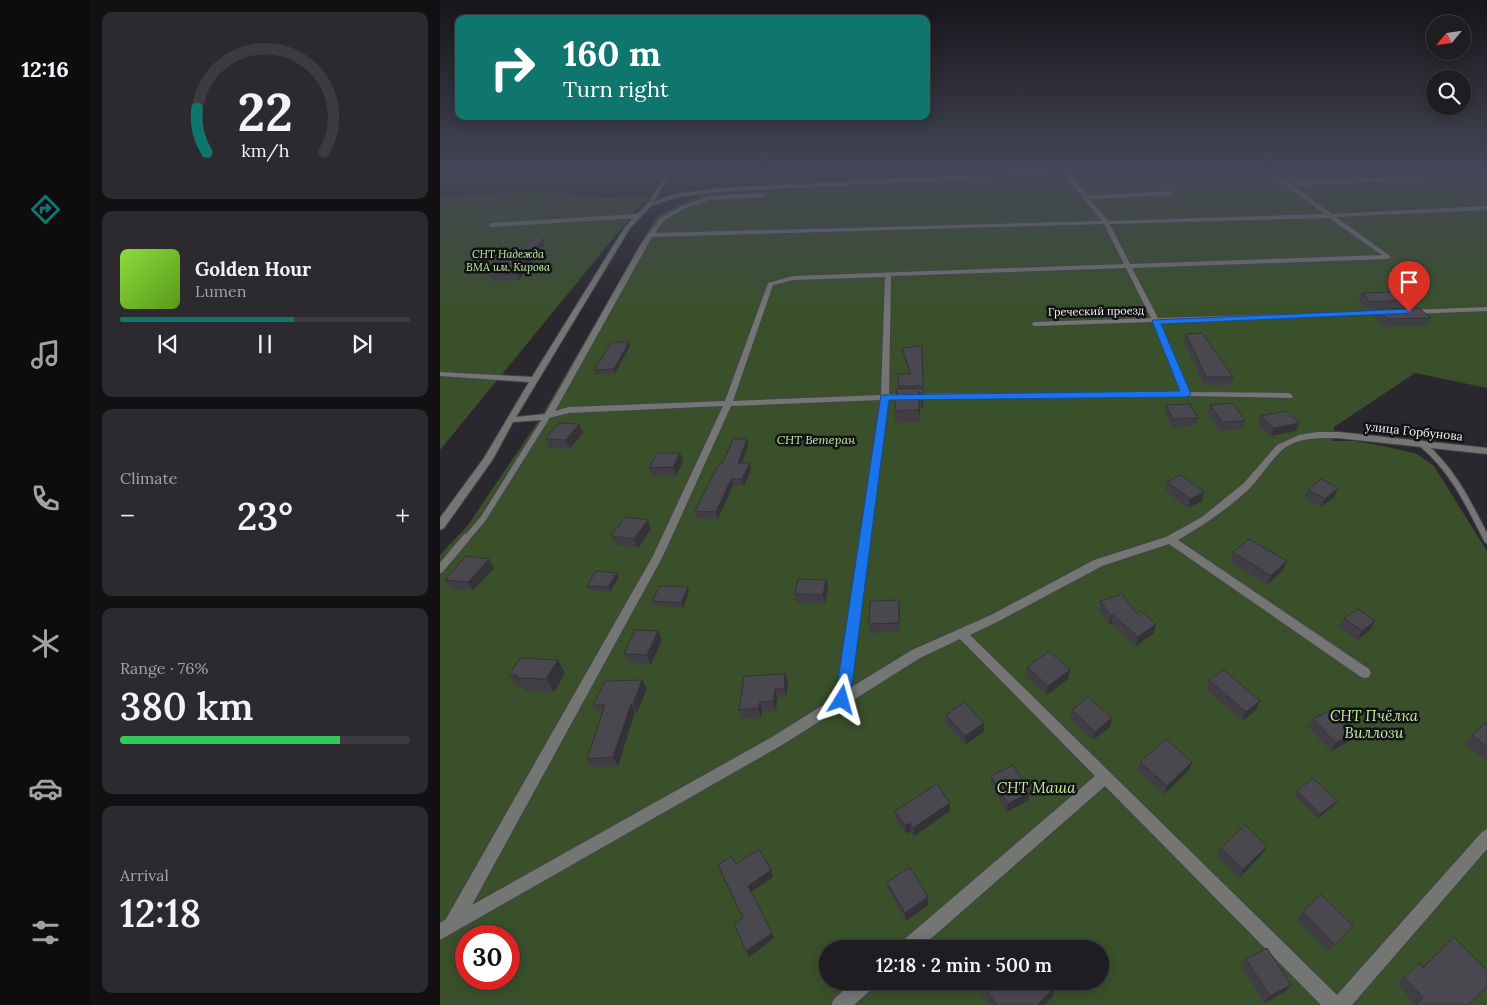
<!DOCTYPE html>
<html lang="en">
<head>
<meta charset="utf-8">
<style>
  :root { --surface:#201d22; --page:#2d2a2f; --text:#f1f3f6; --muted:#a2a2a5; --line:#3d3b40; --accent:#0f766e }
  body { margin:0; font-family:Lora,serif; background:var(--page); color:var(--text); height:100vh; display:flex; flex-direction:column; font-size:19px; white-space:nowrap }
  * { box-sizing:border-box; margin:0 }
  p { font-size:16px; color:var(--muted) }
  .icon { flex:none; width:28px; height:28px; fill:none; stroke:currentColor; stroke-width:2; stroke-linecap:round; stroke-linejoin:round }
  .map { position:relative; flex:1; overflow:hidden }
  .panel { display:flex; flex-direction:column; gap:12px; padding:12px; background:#121013; width:350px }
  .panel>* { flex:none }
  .hud { position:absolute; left:15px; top:15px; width:475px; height:105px; border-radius:10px; box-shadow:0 2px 12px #0003,0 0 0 1px var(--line); background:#0f766e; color:#fff; overflow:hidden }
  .needle { width:32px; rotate:241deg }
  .tools { position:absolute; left:986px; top:15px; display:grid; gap:10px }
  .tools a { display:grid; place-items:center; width:45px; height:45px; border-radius:50%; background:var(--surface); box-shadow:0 2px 12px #0003,0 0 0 1px var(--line); font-size:25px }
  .speed { position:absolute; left:15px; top:925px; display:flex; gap:10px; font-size:25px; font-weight:700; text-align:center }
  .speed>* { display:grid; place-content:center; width:65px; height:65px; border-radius:50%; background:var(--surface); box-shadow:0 2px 12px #0003,0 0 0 1px var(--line); line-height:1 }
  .speed .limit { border:8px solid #d22; background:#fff; color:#111 }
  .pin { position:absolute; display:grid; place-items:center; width:42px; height:42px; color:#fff; margin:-51px -21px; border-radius:50% 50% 50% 0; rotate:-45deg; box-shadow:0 0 5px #0007 }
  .pin .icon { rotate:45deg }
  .me { position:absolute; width:55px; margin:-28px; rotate:8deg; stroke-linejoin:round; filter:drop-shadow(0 0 4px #0008) }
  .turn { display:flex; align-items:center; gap:18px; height:105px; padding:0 25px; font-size:22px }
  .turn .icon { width:65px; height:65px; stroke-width:2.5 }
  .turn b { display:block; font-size:35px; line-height:42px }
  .big { font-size:38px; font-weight:600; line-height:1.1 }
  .panel .widget { flex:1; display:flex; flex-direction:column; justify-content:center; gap:8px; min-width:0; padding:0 18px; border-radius:10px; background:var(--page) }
  .panel .dial { align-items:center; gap:0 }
  .dial svg { height:130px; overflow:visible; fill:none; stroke:var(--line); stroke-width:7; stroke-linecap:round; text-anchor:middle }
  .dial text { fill:var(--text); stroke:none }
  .song { display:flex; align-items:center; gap:15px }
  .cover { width:60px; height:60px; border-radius:8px; background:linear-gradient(135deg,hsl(90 70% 55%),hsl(90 70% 35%)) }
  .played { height:5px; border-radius:2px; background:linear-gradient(90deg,var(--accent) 60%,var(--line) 60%) }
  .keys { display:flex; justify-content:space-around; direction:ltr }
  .heat { display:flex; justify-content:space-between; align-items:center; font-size:28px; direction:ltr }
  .charge { height:8px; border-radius:4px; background:linear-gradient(90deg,#34c759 76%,var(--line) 0) }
  .trip { position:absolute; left:379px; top:940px; width:290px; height:50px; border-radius:25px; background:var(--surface); box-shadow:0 2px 12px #0003,0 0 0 1px var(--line); font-weight:600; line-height:50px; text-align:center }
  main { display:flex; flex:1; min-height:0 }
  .menu { display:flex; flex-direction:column; width:90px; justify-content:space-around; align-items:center; background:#0d0c0e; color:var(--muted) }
  .menu .icon { width:35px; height:35px }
  .menu .on { color:var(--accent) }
  .menu b { font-size:22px; color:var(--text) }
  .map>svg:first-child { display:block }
  .green { fill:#39502b; fill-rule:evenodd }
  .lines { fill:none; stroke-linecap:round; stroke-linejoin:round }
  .lane-far2-casing { stroke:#46444a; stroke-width:5 }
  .lane-far1-casing { stroke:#46444a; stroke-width:8 }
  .lane-casing { stroke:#46444a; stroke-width:10 }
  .street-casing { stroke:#46444a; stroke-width:2 }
  .lane-far2 { stroke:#747673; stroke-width:4 }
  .lane-far1 { stroke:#747673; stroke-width:6 }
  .lane { stroke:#747673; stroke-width:8 }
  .street { fill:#747673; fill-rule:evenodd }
  .wall { fill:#403e44 }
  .shaded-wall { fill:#343237 }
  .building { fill:#4a484f; stroke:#343237 }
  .route { fill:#1a73e8; stroke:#114b97 }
  .labels { text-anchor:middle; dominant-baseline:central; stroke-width:5; stroke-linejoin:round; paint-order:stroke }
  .far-park-label { font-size:11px; font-style:italic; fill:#bfeea3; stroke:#121114 }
  .far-street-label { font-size:11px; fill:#f4f3f7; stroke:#121114 }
  .street-label { font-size:12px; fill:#f4f3f7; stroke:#121114 }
  .park-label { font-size:12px; font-style:italic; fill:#bfeea3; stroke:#121114 }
  .near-park-label { font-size:15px; font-style:italic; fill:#bfeea3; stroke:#121114 }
</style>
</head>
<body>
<main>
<nav class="menu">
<b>12:16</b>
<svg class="icon on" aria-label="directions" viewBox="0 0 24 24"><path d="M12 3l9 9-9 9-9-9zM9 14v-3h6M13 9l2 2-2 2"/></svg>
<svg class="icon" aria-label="music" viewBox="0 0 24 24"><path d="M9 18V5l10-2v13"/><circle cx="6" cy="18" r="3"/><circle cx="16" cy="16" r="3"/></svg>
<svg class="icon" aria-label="phone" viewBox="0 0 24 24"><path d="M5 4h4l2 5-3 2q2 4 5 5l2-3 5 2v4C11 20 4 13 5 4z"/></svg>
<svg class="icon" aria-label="climate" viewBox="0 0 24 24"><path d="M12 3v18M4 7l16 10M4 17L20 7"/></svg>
<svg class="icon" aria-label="car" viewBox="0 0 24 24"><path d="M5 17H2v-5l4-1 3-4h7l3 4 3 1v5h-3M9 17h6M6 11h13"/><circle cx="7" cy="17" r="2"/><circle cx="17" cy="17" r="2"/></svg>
<svg class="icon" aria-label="filters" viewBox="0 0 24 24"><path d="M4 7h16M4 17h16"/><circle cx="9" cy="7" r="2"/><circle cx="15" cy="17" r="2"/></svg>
</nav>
<section class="panel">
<div class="widget dial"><svg viewBox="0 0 100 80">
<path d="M14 69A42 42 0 1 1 86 69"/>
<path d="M14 69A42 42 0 0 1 8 42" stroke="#0f766e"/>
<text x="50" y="56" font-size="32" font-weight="700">22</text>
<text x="50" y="72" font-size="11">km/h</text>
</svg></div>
<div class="widget">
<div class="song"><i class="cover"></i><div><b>Golden Hour</b><p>Lumen</p></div></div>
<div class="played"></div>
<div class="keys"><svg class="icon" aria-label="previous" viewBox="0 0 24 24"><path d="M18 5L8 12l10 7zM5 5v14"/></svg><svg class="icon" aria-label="pause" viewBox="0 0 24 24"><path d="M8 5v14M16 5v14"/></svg><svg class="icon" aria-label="next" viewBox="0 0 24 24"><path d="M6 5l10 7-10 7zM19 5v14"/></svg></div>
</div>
<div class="widget"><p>Climate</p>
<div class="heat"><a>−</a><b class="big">23°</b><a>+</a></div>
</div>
<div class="widget"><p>Range · 76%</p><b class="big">380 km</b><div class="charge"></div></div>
<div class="widget"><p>Arrival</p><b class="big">12:18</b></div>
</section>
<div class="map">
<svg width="1047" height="1005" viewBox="0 0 1047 1005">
  <rect width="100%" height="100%" fill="#2a272e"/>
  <path class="green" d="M723 170H1047V388L975 373 894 427 893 441H915L948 447 977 454 994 466 1047 551V1005H0V555L28 525 101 417 217 216 261 195ZM26 936H69V979H26ZM388 949H660V981H388Z
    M101 191 169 198 208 196 0 450V196Z"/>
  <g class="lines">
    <g class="lane-far2-casing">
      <path id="lane-far2" d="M209 205 231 170
        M51 225 197 216"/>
    </g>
    <g class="lane-far1-casing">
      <path id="lane-far1" d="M982 444C1013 470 1029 504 1047 540
        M25 540 43 519 108 415"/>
    </g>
    <g class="lane-casing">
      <path id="lane" d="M0 569 26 538"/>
    </g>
    <g class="street-casing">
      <path id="street" d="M640 170H667L629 173 648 196 732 191 735 193 732 195 650 199 668 221 885 214 824 170H829L848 183 988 176 990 177 988 178 852 186 892 214 1047 206V210L896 217 950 256V258L948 259 692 268 718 318 951 311V313L949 314 720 322 749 392 849 393 853 396 852 398 746 396 449 399 410 688 472 650 551 615 654 560 726 537 762 517 804 483 837 445 859 435 877 432H898L1047 448V454L898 438C880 438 857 437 842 450 830 461 822 476 810 488 788 509 764 525 738 540L929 669 931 673 929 677 925 678 921 677 729 544 662 566 559 621 530 635 897 995 1042 832 1047 829V849L912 1005H881L665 786 479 949H458L460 943 655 776 520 639 480 658 342 745 0 940V923L6 919 213 556 283 406 129 413 101 420 73 422 53 459 4 528 0 530V518L44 458 89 382 0 376V372L92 377 185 227 207 204 236 194 278 188ZM624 174 662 221 215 233 224 220 246 208 270 200 323 197 326 195 323 193 269 196 242 206 220 218 201 244 105 414 76 417 190 228 211 206 237 197 278 192ZM889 218 942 255 690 264 670 224ZM664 224 684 264 353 276 328 283 285 401 129 407 115 411 212 237ZM686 268 711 318 595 322 591 324 595 326 713 322 741 392 449 394 451 276ZM445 277 441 395 293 401 333 285 353 280ZM440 400 396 697 332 737 32 905 223 556 291 406Z
        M748 170H775L773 171 657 177 655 176 657 175Z
        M1047 307V311L971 314 967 312 971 310Z
        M414 981H437L434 987 414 1005H391L394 999Z"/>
    </g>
    <use href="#lane-far2" class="lane-far2"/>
    <use href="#lane-far1" class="lane-far1"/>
    <use href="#lane" class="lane"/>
    <use href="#street" class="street"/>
  </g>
  <path class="wall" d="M968 170H1047V186L1003 189 987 180 988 175H977Z
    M105 244 79 280 52 281 50 276Z
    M922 293 969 300 966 308 927 309 919 301Z
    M938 309 991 318 987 325 944 327 935 317Z
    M746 334 793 377 791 385H764L744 341Z
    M190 346 175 373 155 374 154 370Z
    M482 346 483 407 481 408 480 403V422L455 423V411L458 386 470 374 463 354 462 348Z
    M726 405 758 418 755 426 732 427 725 414Z
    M770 405 805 421 802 429 780 431 768 413Z
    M820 416 856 431 831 436 818 424Z
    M143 433 130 449 109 448 105 439Z
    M308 446 302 463 311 470 304 486 293 485 278 519 257 518 255 511 282 464Z
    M243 461 236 476H212L209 468Z
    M727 482 762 501 748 508 725 491Z
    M868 490 894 497 881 507 865 498Z
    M211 529 198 548 175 545 171 536Z
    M793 552 843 570 827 585 790 561Z
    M49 559 54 568 33 590 11 589 5 580Z
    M177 573 179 577 170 592 149 590 147 586Z
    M386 580 388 588 385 603H357L355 594Z
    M248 587 249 592 243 608 214 605 212 601Z
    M459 600 460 609 459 632 430 633 429 624Z
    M660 601 697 614 714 633 696 646 671 624 669 625 659 610Z
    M904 618 935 621 930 630 917 640 899 627Z
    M218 631 222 640 211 664 188 662 184 654Z
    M587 667 630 670 628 679 607 695 586 676Z
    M125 673 114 692 85 691 83 688H78L69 675Z
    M345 674 348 682 346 697 337 698 336 710 322 711 321 717 302 719 299 710Z
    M769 680 816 710 802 721 766 689Z
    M207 689 197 712H195L178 766 152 767 147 759 162 714H158L153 705Z
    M632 710 672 718 670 727 653 740 630 719Z
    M506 715 544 731 525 745 506 724Z
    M873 719 910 741 891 751 868 727Z
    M1047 722V761L1025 744 1032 735Z
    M700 762 749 770 724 794 697 770Z
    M551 776 589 800 567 812 551 784Z
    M857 791 894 805 878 818 854 795Z
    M510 803V811L474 836 471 831 466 834 456 820 455 811Z
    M827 846 822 854 799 878 777 856 781 848Z
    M447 882 488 905 466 921 448 889Z
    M863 912 913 926 888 952 857 919Z
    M1014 937 1028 1005H974L975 1004 957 984 979 963 982 967Z
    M806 959 846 991 824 1003 801 965Z
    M540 981 613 996 605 1005H549L540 991Z"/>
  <path class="shaded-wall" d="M103 238 105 244 79 280 76 274Z
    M189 342 190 346 175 373 174 369Z
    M483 388V407L481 408V395Z
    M479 391 480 403V422L479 410Z
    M860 423 856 431 831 436 834 428Z
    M139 424 143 433 130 449 126 440Z
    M307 439 308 446 300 469 298 463Z
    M240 453 243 461 236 476 233 467Z
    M310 463 311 470 304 486 302 479Z
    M291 479 293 485 278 519 276 512Z
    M898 488 894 497 881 507 885 499Z
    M764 492 762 501 748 508 750 499Z
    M208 520 211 529 198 548 194 539Z
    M49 559 54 568 33 590 28 582Z
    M847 561 843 570 827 585 831 576Z
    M177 573 179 577 170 592 168 587Z
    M386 580 388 588 385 603 383 595Z
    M248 587 249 592 243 608 241 603Z
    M459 600 460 609 459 632Z
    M673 615 671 624 669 625 671 616Z
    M935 621 930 630 917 640 922 631Z
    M716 624 714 633 696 646 698 637Z
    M218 631 222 640 211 664 207 655Z
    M118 660 125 673 114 692 106 679Z
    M630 670 628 679 607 695 608 686Z
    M345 674 348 682 346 697 344 689Z
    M202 680 207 689 197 712 193 704Z
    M335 689 337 698 336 710 333 701Z
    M820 701 816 710 802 721 806 712Z
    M320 702 322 711 321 717 318 708Z
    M191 704 195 712 178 766 173 757Z
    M672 718 670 727 653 740 655 732Z
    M544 723V731L525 745V736Z
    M915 732 910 741 891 751 896 743Z
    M752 762 749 770 724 794 727 786Z
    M590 792 589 800 567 812 568 804Z
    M897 801 894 805 878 818 880 814Z
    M510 803V811L474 836 473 828Z
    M470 823 471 831 466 834 465 826Z
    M827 846 822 854 799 878 803 870Z
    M331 870 333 877 311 892 308 886Z
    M488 897V905L466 921 465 913Z
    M332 933 334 938 309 957 306 951Z
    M851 985 846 991 824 1003 830 996Z
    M615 987 613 996 605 1005H597Z"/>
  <path class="building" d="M994 170H1047V180L1005 182 989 174 994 171Z
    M99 234 103 238 76 274 50 276Z
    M958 292 969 300 930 302 922 293Z
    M979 308 991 318 947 319 938 309Z
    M762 333 793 377H766L746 334Z
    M172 342H189L174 369 154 370Z
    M482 346 483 386H458L459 374H471L462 348Z
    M483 388V395H481L479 391V410L455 411 457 389Z
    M793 403 805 421 782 422 770 405Z
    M750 404 758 418 733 419 726 405Z
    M846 411 860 423 834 428 820 416Z
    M119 423 139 424 126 440 105 439Z
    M293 439H307L298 463H310L302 479H291L276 512 255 511 279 464H282Z
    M217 453H240L233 467 209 468Z
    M741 475 764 492 750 499 727 482Z
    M881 479 898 488 885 499 868 490Z
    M185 517 208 520 194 539 171 536Z
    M809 539 847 561 831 576 793 552Z
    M26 556 49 559 28 582 5 580Z
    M156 571 177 573 168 587 147 586Z
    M358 579 386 580 383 595 355 594Z
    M220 586 248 587 241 603 212 601Z
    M682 594 697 614 701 611 716 624 698 637 673 615 671 616 660 601Z
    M459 600V623L429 624 430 601Z
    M918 609 935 621 922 631 904 618Z
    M195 630 218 631 207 655 184 654Z
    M609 651 630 670 608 686 587 667Z
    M80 658 118 660 106 679 76 678 77 675H69Z
    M784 670 820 701 806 712 769 680Z
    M345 674 344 689H335L333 701 320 702 318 708 299 710 304 676Z
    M202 680 193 704H191L173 757 147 759 165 705H153L165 681Z
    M648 697 672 718 655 732 632 710Z
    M524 702 544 723 525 736 506 715Z
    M892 709 915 732 896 743 873 719Z
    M1047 722V747L1032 735Z
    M726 739 752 762 727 786 700 762Z
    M573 765 590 792 568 804 551 776Z
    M873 778 897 801 880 814 857 791Z
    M497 784 510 803 473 828 470 823 465 826 455 811Z
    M805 825 827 846 803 870 781 848Z
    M319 849 331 870 308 886 332 933 306 951 294 924 303 918 278 865 291 856 296 864Z
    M470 867 488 897 465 913 447 882Z
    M881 894 913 926 895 945 863 912Z
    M1014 937 1047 970V986L1028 1005H976L983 997 964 978 979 963 983 968Z
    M581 943 585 949H574Z
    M827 948 851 985 830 996 806 959Z
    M611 981 615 987 597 1005H557L540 982Z"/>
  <linearGradient id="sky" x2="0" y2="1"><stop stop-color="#171519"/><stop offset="0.55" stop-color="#444757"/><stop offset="1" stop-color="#444757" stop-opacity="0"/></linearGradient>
  <rect width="1047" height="311" fill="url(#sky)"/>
  <path class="route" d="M969 309 972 310V313L721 324 751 394 746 397 449 400 410 700 408 705 402 707 397 705 395 700 441 395 740 391 712 321 713 320Z"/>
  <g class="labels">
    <g class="far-park-label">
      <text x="68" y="254">СНТ Надежда<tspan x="68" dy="13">ВМА им. Кирова</tspan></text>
    </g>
    <g class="far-street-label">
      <text transform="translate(656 311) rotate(-1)">Греческий проезд</text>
    </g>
    <g class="street-label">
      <text transform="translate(974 431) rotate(6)">улица Горбунова</text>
    </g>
    <g class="park-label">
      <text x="376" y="439">СНТ Ветеран</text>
    </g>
    <g class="near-park-label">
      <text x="934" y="715">СНТ Пчёлка<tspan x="934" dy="17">Виллози</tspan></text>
      <text x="596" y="787">СНТ Маша</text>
    </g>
  </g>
</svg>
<div class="tools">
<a><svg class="needle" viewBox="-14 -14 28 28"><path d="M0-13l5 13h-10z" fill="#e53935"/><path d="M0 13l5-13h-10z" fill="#a2a2a5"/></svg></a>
<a><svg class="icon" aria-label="search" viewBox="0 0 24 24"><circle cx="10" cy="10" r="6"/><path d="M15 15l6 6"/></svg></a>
</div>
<div class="speed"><div class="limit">30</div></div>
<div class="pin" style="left:969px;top:312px;background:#d93025"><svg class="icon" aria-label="arrive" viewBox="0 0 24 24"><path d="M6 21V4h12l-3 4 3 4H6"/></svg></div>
<svg class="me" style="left:402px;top:700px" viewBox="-20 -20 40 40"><path d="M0-17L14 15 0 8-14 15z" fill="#1a73e8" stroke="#fff" stroke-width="4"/></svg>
<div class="trip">12:18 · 2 min · 500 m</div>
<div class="hud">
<div class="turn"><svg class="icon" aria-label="right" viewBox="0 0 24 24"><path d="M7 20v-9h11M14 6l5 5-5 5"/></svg><div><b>160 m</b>Turn right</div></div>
</div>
</div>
</main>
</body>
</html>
